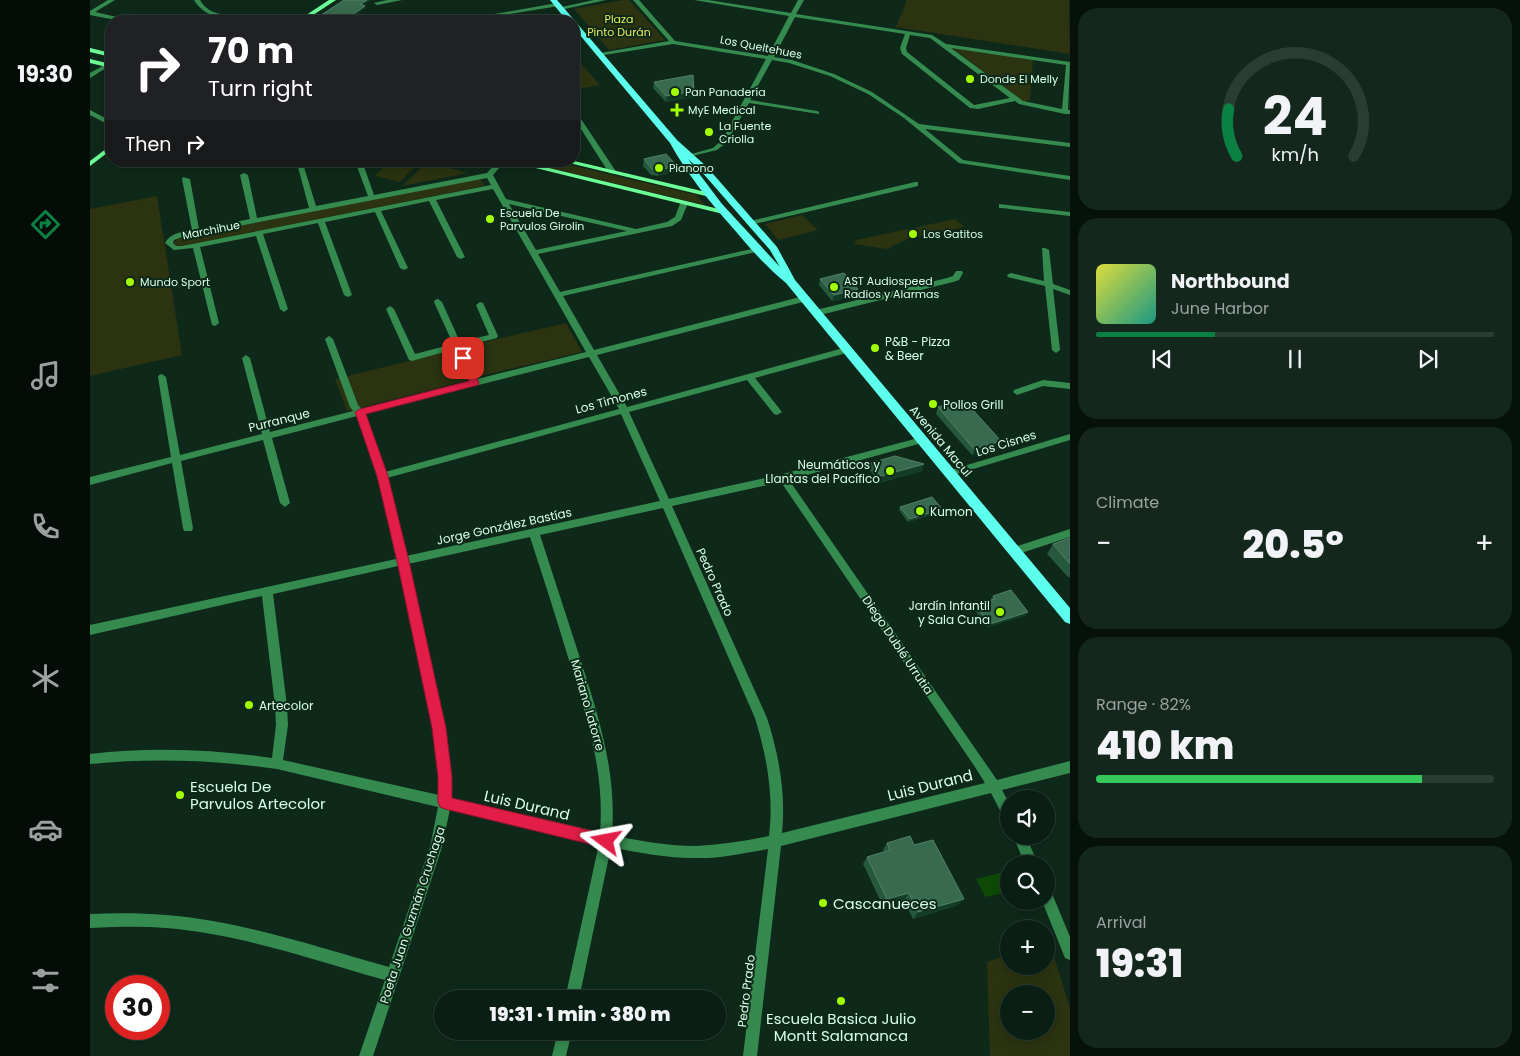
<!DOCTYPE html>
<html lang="en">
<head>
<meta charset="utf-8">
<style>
  :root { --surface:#0a1f14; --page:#13271d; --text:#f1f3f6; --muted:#99a2a0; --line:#2a3d34; --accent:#0b8043 }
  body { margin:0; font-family:Poppins,sans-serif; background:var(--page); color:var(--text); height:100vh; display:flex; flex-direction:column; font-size:19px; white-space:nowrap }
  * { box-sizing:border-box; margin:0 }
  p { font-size:16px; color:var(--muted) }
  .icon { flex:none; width:28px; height:28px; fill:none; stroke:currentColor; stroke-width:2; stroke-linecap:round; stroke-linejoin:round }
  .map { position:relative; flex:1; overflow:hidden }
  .panel { display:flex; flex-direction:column; gap:8px; padding:8px; background:#06110b; width:450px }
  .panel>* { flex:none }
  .hud { position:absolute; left:15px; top:15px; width:475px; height:152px; border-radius:20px; box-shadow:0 2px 12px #0003,0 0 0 1px var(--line); background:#202124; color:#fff; overflow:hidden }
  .fabs { position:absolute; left:910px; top:790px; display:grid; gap:10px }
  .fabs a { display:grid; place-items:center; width:55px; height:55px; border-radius:50%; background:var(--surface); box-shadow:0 2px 12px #0003,0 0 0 1px var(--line); font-size:25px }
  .speed { position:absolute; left:15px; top:975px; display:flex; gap:10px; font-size:25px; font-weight:700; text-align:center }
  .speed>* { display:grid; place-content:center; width:65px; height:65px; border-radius:50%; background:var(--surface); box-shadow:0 2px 12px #0003,0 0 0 1px var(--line); line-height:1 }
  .speed .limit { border:8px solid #d22; background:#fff; color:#111 }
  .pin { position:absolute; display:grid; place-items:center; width:42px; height:42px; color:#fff; margin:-21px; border-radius:10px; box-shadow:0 2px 8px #0006 }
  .me { position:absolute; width:55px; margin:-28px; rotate:283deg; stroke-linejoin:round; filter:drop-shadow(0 0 4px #0008) }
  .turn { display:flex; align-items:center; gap:18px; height:105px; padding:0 20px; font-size:22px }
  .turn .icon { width:65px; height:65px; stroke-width:2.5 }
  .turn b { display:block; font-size:35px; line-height:42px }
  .then { display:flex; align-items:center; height:48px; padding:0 20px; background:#0003; gap:10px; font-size:19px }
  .big { font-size:38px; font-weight:800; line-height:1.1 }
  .panel .widget { flex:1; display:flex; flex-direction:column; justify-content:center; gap:8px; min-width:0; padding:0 18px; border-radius:20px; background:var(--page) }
  .panel .dial { align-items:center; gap:0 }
  .dial svg { height:130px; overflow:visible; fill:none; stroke:var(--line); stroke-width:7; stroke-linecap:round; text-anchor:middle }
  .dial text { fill:var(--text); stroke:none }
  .song { display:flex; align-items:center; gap:15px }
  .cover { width:60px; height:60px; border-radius:8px; background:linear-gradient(135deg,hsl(60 70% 55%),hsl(170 70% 35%)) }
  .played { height:5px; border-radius:2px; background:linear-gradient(90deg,var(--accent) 30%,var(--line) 30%) }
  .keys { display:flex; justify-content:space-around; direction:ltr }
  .heat { display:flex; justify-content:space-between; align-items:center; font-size:28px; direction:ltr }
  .charge { height:8px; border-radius:4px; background:linear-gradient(90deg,#34c759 82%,var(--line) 0) }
  .trip { position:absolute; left:344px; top:990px; width:292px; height:50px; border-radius:25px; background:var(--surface); box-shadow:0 2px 12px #0003,0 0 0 1px var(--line); font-weight:800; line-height:50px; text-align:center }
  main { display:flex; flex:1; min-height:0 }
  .dock { display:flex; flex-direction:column; width:90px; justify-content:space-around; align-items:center; background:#040c08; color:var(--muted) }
  .dock .icon { width:35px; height:35px }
  .dock .selected { color:var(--accent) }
  .dock b { font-size:22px; color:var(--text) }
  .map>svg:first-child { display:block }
  .green { fill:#2b3310; fill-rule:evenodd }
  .water { fill:#0d4a06 }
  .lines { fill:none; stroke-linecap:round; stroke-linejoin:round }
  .minor { fill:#358b4f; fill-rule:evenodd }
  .tertiary { fill:#358b4f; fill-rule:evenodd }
  .secondary { fill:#6dff97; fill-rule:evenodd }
  .primary { fill:#5dffed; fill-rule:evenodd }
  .wall { fill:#25583d }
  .shaded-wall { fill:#143d27 }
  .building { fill:#386a4f; stroke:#518166 }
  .route { fill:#e11d48; stroke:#92132f }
  .poi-dot { fill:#a3ff02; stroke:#0e291a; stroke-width:2 }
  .labels { text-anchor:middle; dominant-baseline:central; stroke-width:4; stroke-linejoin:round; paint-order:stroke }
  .far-park-label { font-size:11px; fill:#e7e958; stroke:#0e291a }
  .far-street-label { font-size:11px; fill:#d6ffe5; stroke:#0e291a }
  .far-poi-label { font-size:11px; fill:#d6ffe5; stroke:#0e291a; text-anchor:start }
  .poi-label { font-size:12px; fill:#d6ffe5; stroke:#0e291a; text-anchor:start }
  .street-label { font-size:12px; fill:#d6ffe5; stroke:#0e291a }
  .near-street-label { font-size:15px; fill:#d6ffe5; stroke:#0e291a }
  .near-poi-label { font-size:15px; fill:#d6ffe5; stroke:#0e291a; text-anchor:start }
</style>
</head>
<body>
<main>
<nav class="dock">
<b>19:30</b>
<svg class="icon selected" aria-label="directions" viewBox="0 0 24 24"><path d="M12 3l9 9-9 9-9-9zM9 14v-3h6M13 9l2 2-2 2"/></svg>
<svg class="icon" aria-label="music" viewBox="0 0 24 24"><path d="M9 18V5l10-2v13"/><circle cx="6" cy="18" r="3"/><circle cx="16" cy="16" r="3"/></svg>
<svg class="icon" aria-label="phone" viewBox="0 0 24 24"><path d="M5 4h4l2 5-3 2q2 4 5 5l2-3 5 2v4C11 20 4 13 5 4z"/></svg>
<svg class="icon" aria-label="climate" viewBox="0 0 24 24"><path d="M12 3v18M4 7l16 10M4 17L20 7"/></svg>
<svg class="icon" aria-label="car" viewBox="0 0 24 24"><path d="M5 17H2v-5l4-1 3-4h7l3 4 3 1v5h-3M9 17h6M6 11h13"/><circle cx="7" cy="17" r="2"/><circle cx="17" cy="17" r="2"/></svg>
<svg class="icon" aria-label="filters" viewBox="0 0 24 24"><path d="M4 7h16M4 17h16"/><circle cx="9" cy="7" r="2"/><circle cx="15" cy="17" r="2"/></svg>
</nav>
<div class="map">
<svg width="980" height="1056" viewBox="0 0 980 1056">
  <rect width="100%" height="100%" fill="#0e291a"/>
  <path class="green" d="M533 0H539L575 40 519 50 484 9Z
    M817 0H979L980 54 806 27Z
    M862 48 943 60 940 100 934 102Z
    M484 55 510 85 484 90Z
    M300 161H330L310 182 285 176Z
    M431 161H462L607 195 615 205Z
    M337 162 378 173 312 186Z
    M385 179 391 180 394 185 389 187 92 246 84 245V242L89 238Z
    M67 196 92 355 0 376V209Z
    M712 215 728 230 688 240 675 224Z
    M865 219 875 227 817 239 797 249 764 244 766 240Z
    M476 323 492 352 391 376 377 346Z
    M364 350 378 380 257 411 245 379Z
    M958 938 980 1008V1056H900L897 962 919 954V966H956V939ZM919 994H956V1031H919Z"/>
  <path class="water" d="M914 872 919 881V892L895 897 886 879Z"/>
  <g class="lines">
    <path class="minor" d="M18 0H25L5 12 40 20 41 21H31L0 15V11Z
      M104 0H110C121 20 145 12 162 21 142 22 115 19 104 0Z
      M297 0H312L287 5 284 3Z
      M543 0H549L585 41 678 56 699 16 604 0H618L701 13 708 0H714L706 14 842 35 856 44 980 62 978 110H980V114H975L929 104 925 101 888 109 880 108 812 54 810 48 815 34 705 17 684 57 702 60 744 74 782 92 829 124 980 143V147L835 129 873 160 980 176V180L869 163 814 118 778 94 740 76 699 63 682 60 660 100 727 111 729 112V114L659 103 637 142 627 150 598 157V155L623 148 632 140 676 59 583 44 508 56V54L510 53 579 41ZM820 35 840 38 920 98 884 105 817 52 816 48ZM861 48 976 65 972 109 933 101Z
      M467 3 470 5 469 6 377 21H365Z
      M16 64 21 65 0 78V73Z
      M0 110 21 121V126L0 115Z
      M484 111 487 113 527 173 525 174 519 173 484 118Z
      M265 161H272L284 195 397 173 408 161H415L403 175 416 199 546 229 577 222 585 217 591 201H597L598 203 591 220 582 226 448 254 470 292 666 248 670 250 666 252 473 296 504 350 714 296 717 297V301L507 355 537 407 757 347 761 350 760 352 665 378 692 412 687 415 684 414 657 380 539 412 579 499 693 474 832 437 837 440 832 443 699 480 907 780 980 761V773L912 790 919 803V822L915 820 901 793 691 846 667 1056H653L678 849C654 853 629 859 605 858 577 858 549 853 521 847L489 999H475L509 844 360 809 352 847 283 1056H269L295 980C223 960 151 934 76 928 51 926 26 927 0 928V914C26 913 51 913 76 915 152 921 226 947 299 967L340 847 348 807 187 769C124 760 63 758 0 764V754C61 747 121 749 182 758L186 725 185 706 172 596 0 635V625L306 559 292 493 267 416 182 438 200 503 195 507 190 503 173 440 91 461 103 528 102 531H94L93 528 82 463 0 485V477L81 457 68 377 69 375 72 374 76 377 90 455 172 434 152 358 156 355 160 358 180 432 263 411 260 407 235 339 239 336 243 339 268 405 272 409 379 381 365 349 322 361 319 360 296 309 300 306 304 309 325 354 363 344 344 302 345 300 348 299 352 302 370 342 399 335 386 305 390 302 393 303 408 336 407 338 372 347 387 379 496 352 403 189 346 200 375 257 371 259 367 257 339 201 291 211 318 268 314 270 310 268 285 212 235 222 262 295 258 297 254 295 228 223 173 234 198 309 194 312 190 309 166 236 110 247 129 323 125 326 122 325 103 248 84 250 75 243C80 233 92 232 102 230L92 179 93 177 100 179 109 229 160 219 150 175 154 173 158 175 167 218 219 208 208 167 211 165 214 167 226 206 278 196ZM397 178 401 185 92 246H86L83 243 84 240 92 237ZM419 204 537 231 446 250ZM499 357 529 409 295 472 275 414ZM531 414 570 501 316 556 302 493 297 478ZM691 482 885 767 895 783 692 833C696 794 689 755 677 718L582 506ZM573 508 665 718C677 757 684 796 679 836 655 841 630 845 606 846 578 846 549 841 522 835 527 771 508 715 489 655 476 615 463 575 450 535ZM440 537C453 577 466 617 478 657 496 714 515 771 510 832L361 798V777L355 728 318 564ZM308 566 343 728 349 777V795L193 760 198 725 197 706 183 594Z
      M825 182H828V186L660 225 656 223 660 221Z
      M909 204 980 212V216L912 208H909Z
      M952 248H955L959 250 963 284 980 290V295L963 289 970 350 966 353 962 350 955 286 918 277 917 275 921 273 954 281Z
      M866 271H872L873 273 869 280 863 282 726 316 722 313 726 310 857 278 863 276Z
      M953 380 980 383V389L953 386 927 395 923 392 924 390Z
      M923 836H936L948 864H935Z
      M956 890 961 891 980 937V960L975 958 952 901H956Z
      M468 1031H482L476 1056H462Z"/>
    <path class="tertiary" d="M504 0H516L470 10 467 8Z
      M980 434V440L860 476 855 473 857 471Z
      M980 529V537L925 555 921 554 920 551 921 548Z"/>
    <path class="secondary" d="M239 0H246L214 21H207Z
      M0 48 21 53V57L0 52Z
      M0 59 21 64V68L0 63Z
      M21 145V150L0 166V161Z
      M417 161H430L633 210 637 212 633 214Z
      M471 161H484L620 193 624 195 620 197Z"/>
    <path class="primary" d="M460 0H467L587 140 617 167 687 247 705 280 980 608V624L975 622 696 283C676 267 659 247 642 227 619 201 597 174 580 143L484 28V21H477ZM598 159 611 171 680 250 690 267 632 204Z"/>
  </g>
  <path class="wall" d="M564 82 604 91V97L576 102 563 88Z
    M554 159 586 172 568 176 561 175 553 166Z
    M730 279 768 289 766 296 742 301 729 285Z
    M848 407 908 448 882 455 846 414Z
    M781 463 832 471 789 483 779 469Z
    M810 507 851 512 818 522 809 510Z
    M980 538V577H978L957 554 963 544Z
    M903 596 936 615 898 627 883 608 885 605 901 600V599Z
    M797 843 824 845 868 905 823 919 814 900 793 906 773 864 777 857 794 852 793 850Z"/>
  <path class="shaded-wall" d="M277 0H281L270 7V4Z
    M275 6 276 8 257 21H253Z
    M604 91V97L576 102V96Z
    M587 166 586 172 568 176V170Z
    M768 289 766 296 742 301 744 295Z
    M911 441 908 448 882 455 884 449Z
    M834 464 832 471 789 483 791 476Z
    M852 509 851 512 818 522 820 519Z
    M938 612 936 615 898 627 900 624Z
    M819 893 814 900 793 906 797 899Z
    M874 899 868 905 823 919 828 912Z"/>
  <path class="building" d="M254 0H277L270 4 275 6 253 21H222Z
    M603 75 604 91 576 96 564 82Z
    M576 154 587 166 568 170 562 169 554 159Z
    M754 273 768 289 744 295 730 279Z
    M874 400 911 441 884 449 848 407Z
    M805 456 834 464 791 476 781 463Z
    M842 497 852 509 820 519 810 507Z
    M980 538V564L963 544Z
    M921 590 938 612 900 624 885 605 905 599 903 596Z
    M820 836 824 845 843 840 874 899 828 912 819 893 797 899 777 857 800 850 797 843Z"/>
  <path class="route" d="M373 355 378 358 389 383 388 385 276 414 298 476 319 561 356 728 362 777V798L516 834 522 836 524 841 522 846 516 848 355 809 350 807 348 802V777L342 728 307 561 287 476 265 412 270 409 379 381 368 358Z"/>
  <g class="poi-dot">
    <circle cx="880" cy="79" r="5"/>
    <circle cx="585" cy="92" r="5"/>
    <path d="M584.5 102.5h5v5h5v5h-5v5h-5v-5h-5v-5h5z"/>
    <circle cx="619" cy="132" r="5"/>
    <circle cx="569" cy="168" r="5"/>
    <circle cx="400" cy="219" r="5"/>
    <circle cx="823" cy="234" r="5"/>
    <circle cx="40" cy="282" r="5"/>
    <circle cx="744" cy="287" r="5"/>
    <circle cx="785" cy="348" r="5"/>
    <circle cx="843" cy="404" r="5"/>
    <circle cx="800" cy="471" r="5"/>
    <circle cx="830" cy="511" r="5"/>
    <circle cx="910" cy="612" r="5"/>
    <circle cx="159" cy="705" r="5"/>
    <circle cx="90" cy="795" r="5"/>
    <circle cx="733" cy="903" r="5"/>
    <circle cx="751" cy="1001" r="5"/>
  </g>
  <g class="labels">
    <g class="far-park-label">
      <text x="529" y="19">Plaza<tspan x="529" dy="13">Pinto Durán</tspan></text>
    </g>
    <g class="far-street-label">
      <text transform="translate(671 47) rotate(11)">Los Queltehues</text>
      <text transform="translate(121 230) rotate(-11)">Marchihue</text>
    </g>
    <g class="far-poi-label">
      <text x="890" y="79">Donde El Melly</text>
      <text x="595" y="92">Pan Panadería</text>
      <text x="598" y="110">MyE Medical</text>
      <text x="629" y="126">La Fuente<tspan x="629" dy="13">Criolla</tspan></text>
      <text x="579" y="168">Pianono</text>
      <text x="410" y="213">Escuela De<tspan x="410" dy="13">Parvulos Girolin</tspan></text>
      <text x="833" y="234">Los Gatitos</text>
      <text x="754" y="281">AST Audiospeed<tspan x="754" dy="13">Radios y Alarmas</tspan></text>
      <text x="50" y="282">Mundo Sport</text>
    </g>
    <g class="poi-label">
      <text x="795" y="341">P&amp;B - Pizza<tspan x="795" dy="14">&amp; Beer</tspan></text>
      <text x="853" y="404">Pollos Grill</text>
      <text x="790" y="464" text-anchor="end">Neumáticos y<tspan x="790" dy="14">Llantas del Pacífico</tspan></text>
      <text x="840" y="511">Kumon</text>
      <text x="900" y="605" text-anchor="end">Jardín Infantil<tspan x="900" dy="14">y Sala Cuna</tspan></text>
      <text x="169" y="705">Artecolor</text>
    </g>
    <g class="street-label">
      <text transform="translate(521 400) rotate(-15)">Los Timones</text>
      <text transform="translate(189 420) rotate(-14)">Purranque</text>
      <text transform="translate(851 441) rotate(50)">Avenida Macul</text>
      <text transform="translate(916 443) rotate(-17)">Los Cisnes</text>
      <text transform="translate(414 526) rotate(-12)">Jorge González Bastías</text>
      <text transform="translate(625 582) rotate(66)">Pedro Prado</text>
      <text transform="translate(808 645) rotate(56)">Diego Dublé Urrutia</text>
      <text transform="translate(498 705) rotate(74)">Mariano Latorre</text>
      <text transform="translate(322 915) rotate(-72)">Poeta Juan Guzmán Cruchaga</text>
      <text transform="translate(656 991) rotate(-83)">Pedro Prado</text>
    </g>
    <g class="near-street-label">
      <text transform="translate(840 785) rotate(-14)">Luis Durand</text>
      <text transform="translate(437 805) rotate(13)">Luis Durand</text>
    </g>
    <g class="near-poi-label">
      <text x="100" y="786">Escuela De<tspan x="100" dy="17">Parvulos Artecolor</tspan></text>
      <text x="743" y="903">Cascanueces</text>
      <text x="751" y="1018" text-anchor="middle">Escuela Basica Julio<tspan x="751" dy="17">Montt Salamanca</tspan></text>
    </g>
  </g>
</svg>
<div class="fabs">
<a><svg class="icon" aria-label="sound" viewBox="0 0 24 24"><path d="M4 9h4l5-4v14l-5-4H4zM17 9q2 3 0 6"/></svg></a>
<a><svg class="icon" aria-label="search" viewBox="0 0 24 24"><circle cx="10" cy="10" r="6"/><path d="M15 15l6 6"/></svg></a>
<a>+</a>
<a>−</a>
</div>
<div class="speed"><div class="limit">30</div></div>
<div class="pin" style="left:373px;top:358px;background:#d93025"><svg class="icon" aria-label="arrive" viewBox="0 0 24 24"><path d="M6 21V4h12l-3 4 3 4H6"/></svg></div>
<svg class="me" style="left:516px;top:841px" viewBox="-20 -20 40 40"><path d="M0-17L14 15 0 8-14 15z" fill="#e11d48" stroke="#fff" stroke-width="4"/></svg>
<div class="trip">19:31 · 1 min · 380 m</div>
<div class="hud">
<div class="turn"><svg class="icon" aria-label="right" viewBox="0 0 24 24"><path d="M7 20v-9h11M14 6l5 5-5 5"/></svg><div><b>70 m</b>Turn right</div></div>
<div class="then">Then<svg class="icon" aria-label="right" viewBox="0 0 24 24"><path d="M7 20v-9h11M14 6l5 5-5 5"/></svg></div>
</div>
</div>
<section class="panel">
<div class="widget dial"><svg viewBox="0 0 100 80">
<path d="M14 69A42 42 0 1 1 86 69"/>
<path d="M14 69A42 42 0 0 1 9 40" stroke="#0b8043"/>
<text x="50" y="56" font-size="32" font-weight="700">24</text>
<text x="50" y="72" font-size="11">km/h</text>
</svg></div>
<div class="widget">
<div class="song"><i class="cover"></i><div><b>Northbound</b><p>June Harbor</p></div></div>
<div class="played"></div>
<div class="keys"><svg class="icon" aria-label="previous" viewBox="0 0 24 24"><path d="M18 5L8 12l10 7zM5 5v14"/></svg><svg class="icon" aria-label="pause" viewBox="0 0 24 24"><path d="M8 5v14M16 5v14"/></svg><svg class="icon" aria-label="next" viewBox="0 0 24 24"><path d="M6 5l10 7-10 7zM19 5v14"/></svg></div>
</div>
<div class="widget"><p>Climate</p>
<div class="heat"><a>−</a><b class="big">20.5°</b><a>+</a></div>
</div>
<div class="widget"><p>Range · 82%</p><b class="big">410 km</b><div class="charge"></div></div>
<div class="widget"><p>Arrival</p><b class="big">19:31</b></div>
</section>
</main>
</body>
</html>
